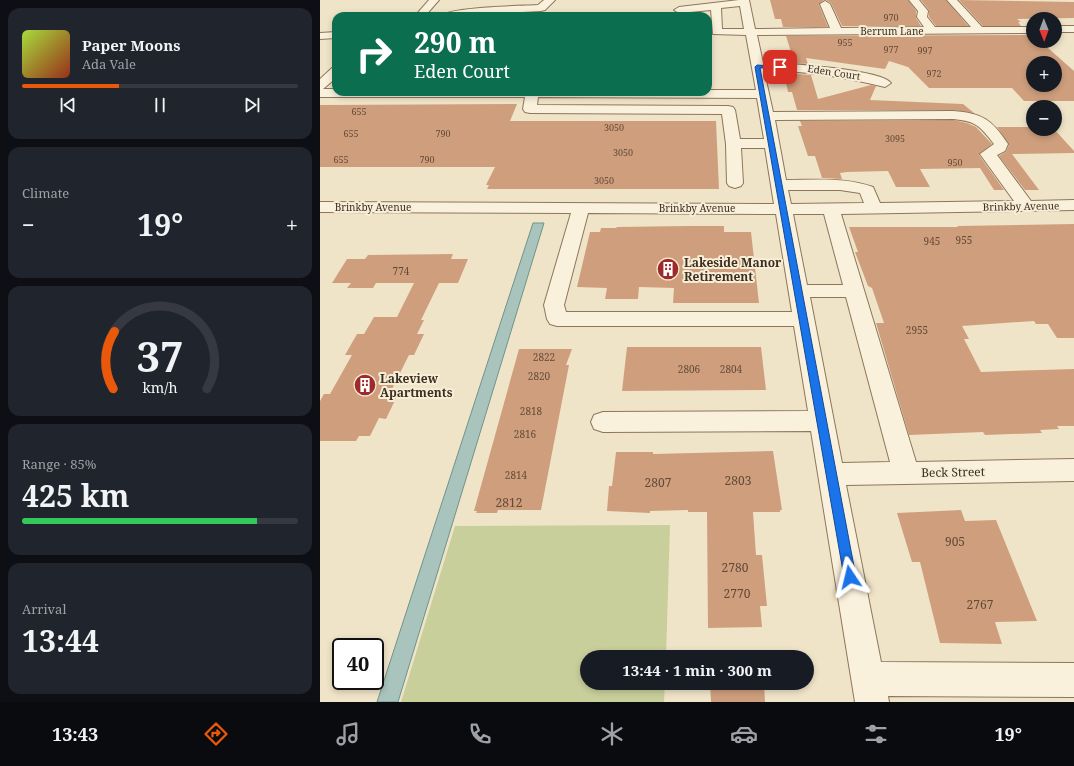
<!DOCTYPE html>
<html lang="en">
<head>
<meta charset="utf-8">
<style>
  :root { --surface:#171b24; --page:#20242c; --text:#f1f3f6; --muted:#9ea1a6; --line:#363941; --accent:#ea580c }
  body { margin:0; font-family:"Noto Serif",serif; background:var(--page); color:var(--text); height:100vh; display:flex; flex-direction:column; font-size:15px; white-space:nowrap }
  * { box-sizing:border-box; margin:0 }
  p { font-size:13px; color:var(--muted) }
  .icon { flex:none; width:22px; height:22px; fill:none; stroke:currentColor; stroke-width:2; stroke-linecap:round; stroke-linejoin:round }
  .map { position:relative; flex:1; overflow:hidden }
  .sheet { display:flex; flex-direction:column; gap:8px; padding:8px; background:#0d0f14; width:320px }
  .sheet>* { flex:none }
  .banner { position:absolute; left:12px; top:12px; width:380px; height:84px; border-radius:12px; box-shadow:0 2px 6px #0003; background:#0b6e4f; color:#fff; overflow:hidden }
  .needle { width:26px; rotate:179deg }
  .tools { position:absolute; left:706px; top:12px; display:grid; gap:8px }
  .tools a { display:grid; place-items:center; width:36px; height:36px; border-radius:50%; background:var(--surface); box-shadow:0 2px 6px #0003; font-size:20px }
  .speed { position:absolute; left:12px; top:638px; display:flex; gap:8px; font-size:20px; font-weight:700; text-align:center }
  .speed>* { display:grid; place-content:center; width:52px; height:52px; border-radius:50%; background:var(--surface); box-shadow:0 2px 6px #0003; line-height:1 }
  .speed .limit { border:2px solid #111; border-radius:6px; background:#fff; color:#111 }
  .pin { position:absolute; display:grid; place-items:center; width:34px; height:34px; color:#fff; margin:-17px; border-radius:8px; box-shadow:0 2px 6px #0006 }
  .me { position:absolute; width:44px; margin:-22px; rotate:350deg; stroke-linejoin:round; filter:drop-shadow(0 0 3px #0008) }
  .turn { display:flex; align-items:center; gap:14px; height:84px; padding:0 16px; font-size:18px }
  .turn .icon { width:52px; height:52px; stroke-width:2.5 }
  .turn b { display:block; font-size:28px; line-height:34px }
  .big { font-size:30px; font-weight:700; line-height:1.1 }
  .sheet .tile { flex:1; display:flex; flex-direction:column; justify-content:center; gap:6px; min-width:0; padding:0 14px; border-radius:12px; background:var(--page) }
  .sheet .dial { align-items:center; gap:0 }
  .dial svg { height:104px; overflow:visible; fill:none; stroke:var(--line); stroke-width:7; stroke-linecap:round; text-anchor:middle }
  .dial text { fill:var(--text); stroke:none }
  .song { display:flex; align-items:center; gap:12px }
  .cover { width:48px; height:48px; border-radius:6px; background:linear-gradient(135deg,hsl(80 70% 55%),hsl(10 70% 35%)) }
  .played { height:4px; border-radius:2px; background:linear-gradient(90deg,var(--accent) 35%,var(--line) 35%) }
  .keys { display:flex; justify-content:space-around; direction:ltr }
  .heat { display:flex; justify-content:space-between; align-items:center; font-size:22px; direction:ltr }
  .charge { height:6px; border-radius:3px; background:linear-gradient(90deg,#34c759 85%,var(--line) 0) }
  .trip { position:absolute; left:260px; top:650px; width:234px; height:40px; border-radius:20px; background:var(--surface); box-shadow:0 2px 6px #0003; font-weight:700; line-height:40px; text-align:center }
  .dock { display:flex; height:64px; justify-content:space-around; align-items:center; background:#090b0e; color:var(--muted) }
  .dock .icon { width:28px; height:28px }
  .dock .active { color:var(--accent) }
  .dock b { font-size:18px; color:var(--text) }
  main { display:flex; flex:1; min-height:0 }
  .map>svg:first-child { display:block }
  .green { fill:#c9cf9b }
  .water { fill:#a9c4bc; stroke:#6f938a }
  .building { fill:#cf9f7d; fill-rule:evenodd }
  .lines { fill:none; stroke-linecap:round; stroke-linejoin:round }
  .minor-casing { stroke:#8d765c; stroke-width:2 }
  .minor { fill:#faf1dc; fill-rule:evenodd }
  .route { fill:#1a73e8; stroke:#114b97 }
  .labels { text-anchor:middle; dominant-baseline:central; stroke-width:4; stroke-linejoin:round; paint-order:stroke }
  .far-number-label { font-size:9px; fill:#624a37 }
  .far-street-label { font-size:10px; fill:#3d2e20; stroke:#f7eed8 }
  .number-label { font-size:10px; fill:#624a37 }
  .poi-label { font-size:12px; font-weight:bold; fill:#3d2e20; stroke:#f7eed8; text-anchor:start }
  .street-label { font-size:12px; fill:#3d2e20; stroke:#f7eed8 }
  .near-number-label { font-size:12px; fill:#624a37 }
</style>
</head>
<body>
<main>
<section class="sheet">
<div class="tile">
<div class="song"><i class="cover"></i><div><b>Paper Moons</b><p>Ada Vale</p></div></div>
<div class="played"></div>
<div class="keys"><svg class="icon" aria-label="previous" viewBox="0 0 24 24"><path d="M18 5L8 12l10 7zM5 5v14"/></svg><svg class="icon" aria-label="pause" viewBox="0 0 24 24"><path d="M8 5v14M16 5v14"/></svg><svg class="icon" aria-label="next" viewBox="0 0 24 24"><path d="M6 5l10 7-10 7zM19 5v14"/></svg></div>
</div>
<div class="tile"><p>Climate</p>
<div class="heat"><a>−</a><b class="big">19°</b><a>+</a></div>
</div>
<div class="tile dial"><svg viewBox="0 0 100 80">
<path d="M14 69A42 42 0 1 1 86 69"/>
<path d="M14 69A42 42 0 0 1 15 25" stroke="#ea580c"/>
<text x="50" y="56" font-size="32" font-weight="700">37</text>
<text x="50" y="72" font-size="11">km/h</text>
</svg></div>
<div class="tile"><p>Range · 85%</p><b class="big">425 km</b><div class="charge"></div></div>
<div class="tile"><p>Arrival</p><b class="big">13:44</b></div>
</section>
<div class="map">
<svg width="754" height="702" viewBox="0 0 754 702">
  <rect width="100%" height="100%" fill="#f0e4c8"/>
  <path class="green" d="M350 525 346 657H267V683H345L344 702H81L135 526Z"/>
  <path class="water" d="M213 223H224L78 702H57Z"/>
  <path class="building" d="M450 0H504L499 5 508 27H463L461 19H455Z
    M506 0H588L596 11V18L601 26H522L511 3Z
    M601 0H626L648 26H616L609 17V10Z
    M639 0 754 2V18L697 19 701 22H698L701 26H663Z
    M712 35 713 41H720L754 71V101H704L692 88H609L588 67 569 61 565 69 486 58 488 64 462 62 459 52H471L466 36ZM713 63H735V85H713Z
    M464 73 491 75 498 99 551 85 556 86 550 100 643 104 654 113 633 110H477L472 92H468Z
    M197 104 190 121H396L399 189H167L169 185H166L175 167H0V105Z
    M633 120 647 123 656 127 672 144 659 155 684 190H674L660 168 600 169 610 187H576L568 171 527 172 520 173 522 179 502 178 495 156H488L478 126H482L480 121Z
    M677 127H713V129H734L754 151V153L692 154 719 190H705L679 156 686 152 689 145Z
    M754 224V338H737L728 324H716L714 321 642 326 649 339H644L661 372 754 369V426H737L739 429 720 430 722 433 665 435 663 432 589 435 556 323H564L552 288 548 286 535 252H538L529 227H638L637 226Z
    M366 226H404V232H431L439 303H353L354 288 319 287 318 299H285L287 288 257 287 270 232H280L281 228H296L297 227Z
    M133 254 131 259H148L138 283H119L101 320H104L97 334H104L94 355H89L70 393 78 394 66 419 59 418 50 436H39L36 441H0V401L4 394H10L32 355H25L37 334H44L54 317H77L94 283H56L53 288H27L31 283H12L27 259H45L48 255Z
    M307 347H441L446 390 302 391Z
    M199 349H252L246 365H249L221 510H178L177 513H156L157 511H154Z
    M453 451 462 510H460V512H433L436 555H442L447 606H440L442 627 388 628 387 512H368V510L330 511V513L287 511 289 486H292L296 452H333V454Z
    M641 510 645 521 676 520 717 621 675 622 682 644 620 643 600 562H592L577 513Z
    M390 683H444L445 702H391Z"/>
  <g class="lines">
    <g class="minor-casing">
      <path id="minor" d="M109 0H119L105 16H95Z
        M224 0H235L225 10 221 11 121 16C129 7 203 6 218 5Z
        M419 0H429L435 29 510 28 500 4 505 1 510 4 521 28 604 27 597 17 598 11 589 0H599L608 11 607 17 615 27H651L627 0H637L662 27H713V33L437 35 443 63C463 63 561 69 571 83L565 87C525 77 486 70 444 71L453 112 633 111C663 113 672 120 688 144L685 151 677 155 711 201 754 200V210L521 214 596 462 754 459V481L526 485 561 662 754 663V697L568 696 569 702H535L491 431 283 432 274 429 271 422 274 415 283 412 488 411 474 326H237L230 324 227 319 224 305 251 213 0 212V202L454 204 445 148H421L423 183 421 186 415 188 409 186 407 183 406 144 402 114 210 113 205 112 203 109 205 97H0V79L12 68 16 67V78L3 89H16V92H388V90H436L426 35 393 34 391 10 359 13 354 10 359 7ZM420 6 424 29H402L401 8ZM218 97 437 98 444 139H420L415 110 413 107 408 106 217 105ZM633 119C656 121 660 126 674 144L660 154 694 201 560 203 553 187C525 177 495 180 466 180L455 120ZM468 190H520L540 193 544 203 471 204ZM268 213 456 214 472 312H246L244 305ZM473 214H504L523 285H487ZM490 297H526L570 462 522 463Z
        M735 26H754V32H735Z
        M16 32V38L0 39V33Z"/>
    </g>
    <use href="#minor" class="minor"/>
  </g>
  <path class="route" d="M437 65 463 67 440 68 536 577 534 581 530 583 525 581 524 577 435 67Z"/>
  <defs>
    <g id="building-disc" transform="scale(1.15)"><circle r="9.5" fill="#9e2a2b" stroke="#f7eed8"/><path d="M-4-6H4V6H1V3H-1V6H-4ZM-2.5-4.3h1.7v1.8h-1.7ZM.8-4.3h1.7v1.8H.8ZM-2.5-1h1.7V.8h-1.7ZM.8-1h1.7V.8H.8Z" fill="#fff"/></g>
  </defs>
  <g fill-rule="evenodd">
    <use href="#building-disc" x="348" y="269"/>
    <use href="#building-disc" x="45" y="385"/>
  </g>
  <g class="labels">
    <g class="far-number-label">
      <text x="571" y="17">970</text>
      <text x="525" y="42">955</text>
      <text x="571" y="49">977</text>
      <text x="605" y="50">997</text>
      <text x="614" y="73">972</text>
      <text x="39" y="111">655</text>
      <text x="294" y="127">3050</text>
      <text x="31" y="133">655</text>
      <text x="123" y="133">790</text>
      <text x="575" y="138">3095</text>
      <text x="303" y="152">3050</text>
      <text x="21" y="159">655</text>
      <text x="107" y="159">790</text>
      <text x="635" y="162">950</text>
      <text x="284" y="180">3050</text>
    </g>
    <g class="far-street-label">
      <text x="572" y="31">Berrum Lane</text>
      <text transform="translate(514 72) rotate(9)">Eden Court</text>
      <text transform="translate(701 206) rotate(-1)">Brinkby Avenue</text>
      <text x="53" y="207">Brinkby Avenue</text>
      <text x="377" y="208">Brinkby Avenue</text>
    </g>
    <g class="number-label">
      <text x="644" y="240">955</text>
      <text x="612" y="241">945</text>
      <text x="81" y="271">774</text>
      <text x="597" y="330">2955</text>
      <text x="224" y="357">2822</text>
      <text x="369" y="369">2806</text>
      <text x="411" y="369">2804</text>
      <text x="219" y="376">2820</text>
      <text x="211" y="411">2818</text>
      <text x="205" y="434">2816</text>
      <text x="196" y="475">2814</text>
    </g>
    <g class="poi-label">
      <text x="364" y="262">Lakeside Manor<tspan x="364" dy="14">Retirement</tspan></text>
      <text x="60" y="378">Lakeview<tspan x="60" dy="14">Apartments</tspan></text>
    </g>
    <g class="street-label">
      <text transform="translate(633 472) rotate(-1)">Beck Street</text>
    </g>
    <g class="near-number-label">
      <text x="418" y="480">2803</text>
      <text x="338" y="482">2807</text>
      <text x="189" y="502">2812</text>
      <text x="635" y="541">905</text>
      <text x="415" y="567">2780</text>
      <text x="417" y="593">2770</text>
      <text x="660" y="604">2767</text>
    </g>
  </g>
</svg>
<div class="tools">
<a><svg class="needle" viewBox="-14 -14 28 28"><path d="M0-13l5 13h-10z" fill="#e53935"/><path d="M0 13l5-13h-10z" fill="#9ea1a6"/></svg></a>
<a>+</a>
<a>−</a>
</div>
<div class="speed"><div class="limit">40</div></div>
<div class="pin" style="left:460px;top:67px;background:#d93025"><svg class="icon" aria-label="arrive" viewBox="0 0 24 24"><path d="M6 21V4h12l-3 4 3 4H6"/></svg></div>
<svg class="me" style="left:530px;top:577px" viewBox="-20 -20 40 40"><path d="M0-17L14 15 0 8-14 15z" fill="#1a73e8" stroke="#fff" stroke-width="4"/></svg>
<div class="trip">13:44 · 1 min · 300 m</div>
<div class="banner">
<div class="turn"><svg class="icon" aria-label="right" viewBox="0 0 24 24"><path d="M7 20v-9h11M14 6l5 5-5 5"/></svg><div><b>290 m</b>Eden Court</div></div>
</div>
</div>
</main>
<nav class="dock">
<b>13:43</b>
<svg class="icon active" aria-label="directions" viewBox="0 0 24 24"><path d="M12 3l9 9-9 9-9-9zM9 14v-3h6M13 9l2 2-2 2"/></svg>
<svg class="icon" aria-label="music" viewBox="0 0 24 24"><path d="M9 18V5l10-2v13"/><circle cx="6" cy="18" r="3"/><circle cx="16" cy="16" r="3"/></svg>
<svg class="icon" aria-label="phone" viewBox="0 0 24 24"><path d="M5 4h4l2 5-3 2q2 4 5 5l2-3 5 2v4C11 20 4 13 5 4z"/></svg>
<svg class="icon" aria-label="climate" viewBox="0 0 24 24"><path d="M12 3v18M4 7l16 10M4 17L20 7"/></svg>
<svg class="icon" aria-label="car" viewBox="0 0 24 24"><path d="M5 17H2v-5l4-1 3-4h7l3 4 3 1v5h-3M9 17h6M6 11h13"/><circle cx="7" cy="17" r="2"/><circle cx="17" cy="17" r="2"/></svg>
<svg class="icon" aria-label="filters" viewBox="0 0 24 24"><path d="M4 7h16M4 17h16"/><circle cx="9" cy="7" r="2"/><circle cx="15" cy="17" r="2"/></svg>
<b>19°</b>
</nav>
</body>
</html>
